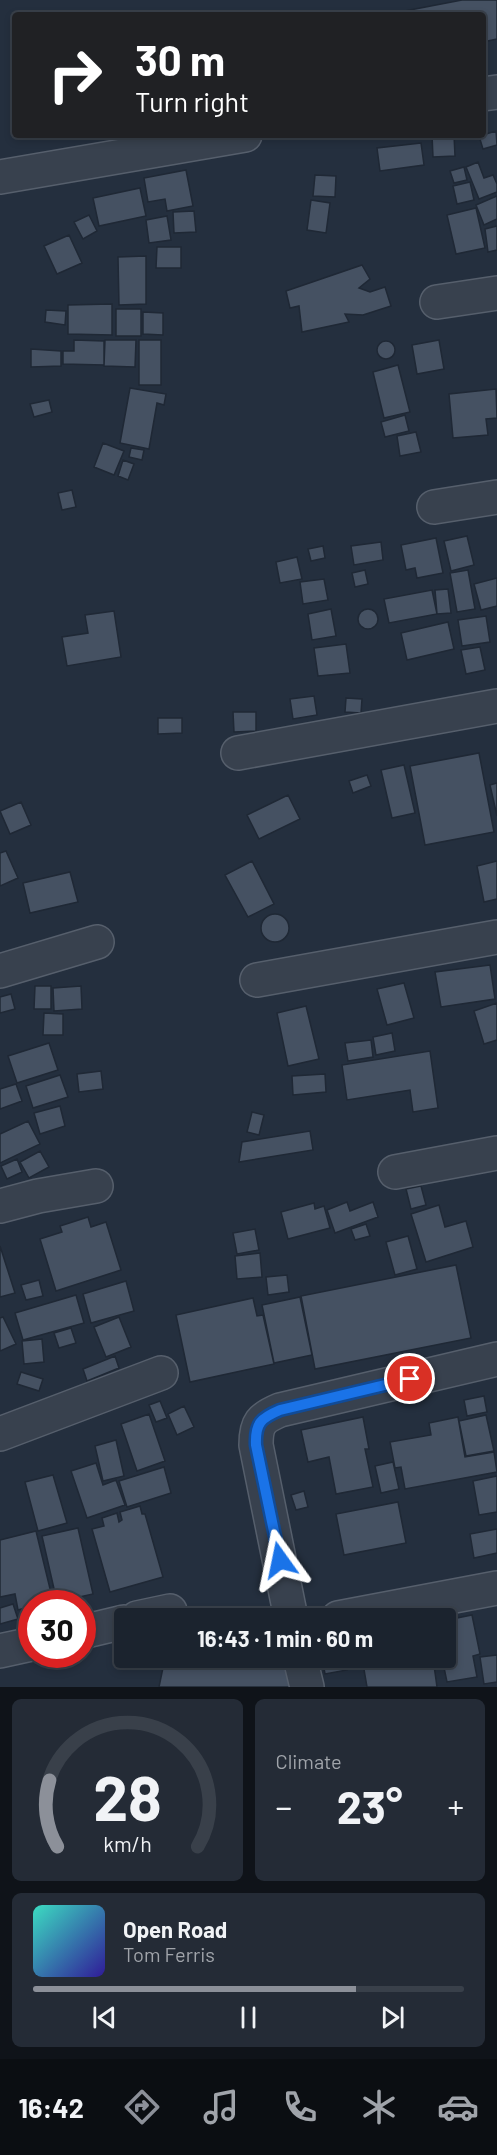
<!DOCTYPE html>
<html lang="en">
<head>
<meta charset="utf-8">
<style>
  :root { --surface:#1b232e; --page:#242b36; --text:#f1f3f6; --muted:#a0a4aa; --line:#39404a; --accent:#8c9099 }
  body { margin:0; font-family:Barlow,sans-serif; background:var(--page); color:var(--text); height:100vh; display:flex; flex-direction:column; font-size:22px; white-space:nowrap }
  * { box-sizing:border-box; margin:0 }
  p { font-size:20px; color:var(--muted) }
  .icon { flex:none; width:33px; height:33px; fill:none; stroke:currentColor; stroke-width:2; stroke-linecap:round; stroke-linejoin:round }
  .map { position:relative; height:1687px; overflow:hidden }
  .details { display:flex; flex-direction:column; gap:12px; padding:12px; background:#0f1319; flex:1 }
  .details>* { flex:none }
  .hud { position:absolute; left:12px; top:12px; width:474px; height:126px; border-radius:6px; box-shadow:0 3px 9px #0003,0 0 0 2px var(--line); background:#202124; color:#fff; overflow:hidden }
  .speed { position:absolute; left:18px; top:1590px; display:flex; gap:12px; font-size:30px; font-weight:700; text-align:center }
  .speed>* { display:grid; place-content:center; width:78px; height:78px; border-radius:50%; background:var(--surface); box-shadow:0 3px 9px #0003,0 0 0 2px var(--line); line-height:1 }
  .speed .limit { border:9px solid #d22; background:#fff; color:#111 }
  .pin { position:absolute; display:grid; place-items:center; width:51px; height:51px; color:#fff; margin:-26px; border:3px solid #fff; border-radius:50%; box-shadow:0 2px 6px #0007 }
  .me { position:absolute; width:66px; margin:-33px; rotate:348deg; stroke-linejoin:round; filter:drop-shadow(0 0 4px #0008) }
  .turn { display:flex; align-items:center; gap:21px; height:126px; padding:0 24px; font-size:27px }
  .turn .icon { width:78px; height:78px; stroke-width:2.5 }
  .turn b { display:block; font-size:42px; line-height:51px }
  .big { font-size:45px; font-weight:700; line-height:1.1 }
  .details .widget { flex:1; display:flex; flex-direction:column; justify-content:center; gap:9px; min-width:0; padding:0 21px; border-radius:9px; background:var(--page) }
  .details .dial { align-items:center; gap:0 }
  .dial svg { height:156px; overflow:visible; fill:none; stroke:var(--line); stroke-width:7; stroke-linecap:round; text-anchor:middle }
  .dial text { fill:var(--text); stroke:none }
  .song { display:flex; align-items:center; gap:18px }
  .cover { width:72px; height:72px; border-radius:9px; background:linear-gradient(135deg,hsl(170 70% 55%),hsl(250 70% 35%)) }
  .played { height:6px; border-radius:3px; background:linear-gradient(90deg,var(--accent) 75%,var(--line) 75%) }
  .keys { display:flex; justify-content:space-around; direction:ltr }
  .heat { display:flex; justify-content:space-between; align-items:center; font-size:33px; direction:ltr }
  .details .tiles { flex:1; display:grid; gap:12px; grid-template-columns:1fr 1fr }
  .widget:last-child { grid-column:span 2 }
  .trip { position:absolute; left:114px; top:1608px; width:342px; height:60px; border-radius:6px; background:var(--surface); box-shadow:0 3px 9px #0003,0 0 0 2px var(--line); font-weight:700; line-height:60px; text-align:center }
  .menu { display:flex; height:96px; justify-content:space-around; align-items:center; background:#0b0e12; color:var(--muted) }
  .menu .icon { width:42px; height:42px }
  .menu .on { color:var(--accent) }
  .menu b { font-size:27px; color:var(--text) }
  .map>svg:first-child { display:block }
  .building { fill:#455162; stroke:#1f2835; stroke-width:1.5 }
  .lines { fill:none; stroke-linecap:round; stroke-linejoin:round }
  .street-casing { stroke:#565f6c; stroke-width:36 }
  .street { stroke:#38414e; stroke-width:33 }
  .route-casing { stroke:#114b97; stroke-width:15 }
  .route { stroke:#1a73e8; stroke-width:10 }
</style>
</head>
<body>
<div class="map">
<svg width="497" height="1687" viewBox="0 0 497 1687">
  <rect width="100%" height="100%" fill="#242f3e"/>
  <path class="building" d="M462 0H497V39L483 42V15H384Z
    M496 131 497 145 483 149 479 136Z
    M432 135H454L455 156 433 157Z
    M421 143 424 165 380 171 377 148Z
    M478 162 484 178 493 175 497 184V192L479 199 466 167Z
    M464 167 467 180 454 183 450 171Z
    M186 170 193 206 167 211 165 199 148 202 144 178Z
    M315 175 336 176 335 197 313 196Z
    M470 182 474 200 457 204 453 186Z
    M140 188 146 216 99 226 93 198Z
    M497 196V219L484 225 476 205Z
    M311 200 330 203 326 233 307 230Z
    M476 208 485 248 456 254 447 215Z
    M194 211 196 232 174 233 173 212Z
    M89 215 97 231 83 239 74 222Z
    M167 216 171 240 149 243 146 220Z
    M497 226V250L488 252 485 229Z
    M69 235 82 263 57 274 44 246Z
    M157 247H181V268H156Z
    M146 256V304L119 305 118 257Z
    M362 265 370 279 359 288 370 292 385 287 391 306 363 315 345 314 349 322 302 332 299 306 290 308 286 291Z
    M112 304V335L68 334V305Z
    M116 309H141V336H116Z
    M46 310 66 311 65 325 45 322Z
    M143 312 163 313V335L143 334Z
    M74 340 104 341V365L63 364V351H74Z
    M105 340H136L135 367 104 366Z
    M139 340H161V385H139Z
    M439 340 444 369 417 374 412 345Z
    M377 350a9 9 0 1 1 18 0a9 9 0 1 1-18 0Z
    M31 349 61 351V366L31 367Z
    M398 365 410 412 384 418 373 372Z
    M130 388 166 394 164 405 157 403 149 449 120 443Z
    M496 389 497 418 486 419 488 435 453 438 449 394Z
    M49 400 52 412 34 417 30 404Z
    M405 415 409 431 385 437 381 422Z
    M416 432 421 452 400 456 397 436Z
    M103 443 124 451 114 475 94 467Z
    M131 448 144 450 142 460 129 457Z
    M123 460 134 464 128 480 118 476Z
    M72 490 76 507 62 510 58 493Z
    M467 536 474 565 451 571 444 541Z
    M436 538 443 573 417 578 415 568 406 570 401 545Z
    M381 542 383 560 354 565 351 546Z
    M323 546 325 558 311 561 308 549Z
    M297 557 302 579 280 583 276 562Z
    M365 570 368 584 355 587 352 573Z
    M468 570 475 609 457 612 450 573Z
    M497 578V606L481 610 474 584Z
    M324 579 328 600 303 604 300 582Z
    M448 589 451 613 437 614 435 590Z
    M432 590 437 614 389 623 384 599Z
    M331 609 336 636 312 640 308 614Z
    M358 619a10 10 0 1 1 20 0a10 10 0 1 1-20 0Z
    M114 611 121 657 67 666 62 637 88 633 85 615Z
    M486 616 490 642 462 646 458 620Z
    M448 622 454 649 407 660 401 633Z
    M346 644 350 673 318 676 314 648Z
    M480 647 485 670 466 674 461 650Z
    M314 696 317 715 293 719 290 699Z
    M346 698 362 699 361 713 345 712Z
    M233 712H256V731L234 732Z
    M158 718H182V733L158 734Z
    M479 753 494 832 425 845 410 766Z
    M404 765 415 813 392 818 381 770Z
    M367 775 371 786 353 793 349 781Z
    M497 783V816L490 785Z
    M288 795 300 819 259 839 247 815Z
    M21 802 31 825 10 834 0 811Z
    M6 851 18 878 0 886V853Z
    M252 861 274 904 248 917 225 875Z
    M497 861V899L484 902 477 866Z
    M70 872 78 902 30 913 23 883Z
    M261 928a14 14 0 1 1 28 0a14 14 0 1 1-28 0Z
    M490 965 495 999 441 1007 435 972Z
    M404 983 414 1018 387 1025 377 989Z
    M35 986H51V1009H34Z
    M81 986 82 1009 54 1011 53 988Z
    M11 994 15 1009 0 1013V997Z
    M497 1003V1040L484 1044 474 1011Z
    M306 1006 319 1059 288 1066 277 1013Z
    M44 1013 63 1014V1035H43Z
    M392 1033 395 1051 376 1055 373 1037Z
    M371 1040 373 1057 348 1061 345 1043Z
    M49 1043 58 1070 17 1083 8 1056Z
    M430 1051 438 1108 413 1112 410 1090 347 1100 342 1065Z
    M101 1071 103 1089 79 1092 77 1074Z
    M325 1074 326 1092 293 1095 292 1076Z
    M60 1075 68 1097 33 1108 26 1086Z
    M16 1084 22 1101 0 1109V1089Z
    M60 1106 65 1126 40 1134 34 1113Z
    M252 1112 264 1115 259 1135 247 1132Z
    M28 1121 40 1144 0 1163V1134Z
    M310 1131 313 1150 239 1162 242 1142Z
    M40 1151 49 1167 29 1178 20 1162Z
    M17 1159 22 1172 7 1179 1 1166Z
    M421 1186 426 1205 411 1209 406 1189Z
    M347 1202 350 1211 373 1202 378 1217 335 1233 327 1210Z
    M314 1203 315 1209 324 1206 330 1228 288 1239 281 1212Z
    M439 1205 445 1227 466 1221 473 1247 426 1262 411 1214Z
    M88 1217 91 1227 106 1222 121 1270 56 1291 40 1239 62 1232 60 1226Z
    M366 1224 370 1236 355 1240 351 1229Z
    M255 1229 259 1250 237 1254 233 1233Z
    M408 1236 417 1269 395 1275 386 1242Z
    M0 1246 15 1293 0 1297Z
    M260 1253 262 1277 237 1279 235 1256Z
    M456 1265 471 1338 315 1369 301 1296Z
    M287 1275 289 1292 268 1295 266 1277Z
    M39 1280 43 1296 26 1300 21 1285Z
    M126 1281 134 1311 91 1323 83 1294Z
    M76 1295 84 1323 23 1340 15 1313Z
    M300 1297 312 1355 274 1363 262 1305Z
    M253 1298 257 1316 263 1315 274 1364 190 1382 176 1315Z
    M3 1317 16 1344 0 1351V1318Z
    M119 1317 131 1347 106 1357 94 1327Z
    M71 1328 76 1343 59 1348 54 1333Z
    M42 1339 44 1362 24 1364 22 1341Z
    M115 1356 119 1368 87 1381 83 1369Z
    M21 1372 43 1379 39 1391 17 1384Z
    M484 1396 487 1412 467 1416 464 1400Z
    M160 1401 167 1418 156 1422 149 1405Z
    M184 1406 194 1427 177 1435 168 1414Z
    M149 1414 165 1461 137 1471 121 1424Z
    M486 1415 494 1451 466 1456 459 1421Z
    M363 1417 369 1449H365L373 1487 336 1494 329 1457 308 1462 301 1430Z
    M458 1417 465 1457 494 1452 497 1472 405 1489 401 1467 395 1468 390 1442 431 1435 429 1423Z
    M116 1440 124 1476 103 1481 95 1446Z
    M393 1462 399 1489 381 1493 375 1466Z
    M96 1463 103 1485 116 1480 125 1505 87 1518 71 1471Z
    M164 1467 171 1493 127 1507 119 1481Z
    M53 1475 67 1523 38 1531 25 1482Z
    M497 1476V1512L479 1515 473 1481Z
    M304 1491 308 1507 296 1510 291 1495Z
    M398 1502 406 1543 344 1555 336 1514Z
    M140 1506 142 1514H145L163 1577 110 1592 92 1529 104 1526 102 1518 117 1513 119 1522 122 1520 120 1512Z
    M78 1528 93 1594 57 1602 42 1536Z
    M497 1529V1553L474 1558 470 1534Z
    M36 1531 53 1601 32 1604V1606L18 1610 15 1594 0 1597V1540Z
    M13 1604 18 1619 0 1624V1608Z
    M472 1615 480 1654 473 1656 477 1677 447 1682 442 1658H446V1631L449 1630 447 1620Z
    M497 1655V1682L484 1684 480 1657Z
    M165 1658H294L298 1687H159Z
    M322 1658H345L347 1670 325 1674Z
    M362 1658H433L437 1687H367Z"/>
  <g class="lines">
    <g class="street-casing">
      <path id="street" d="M483 94 497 92
        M0 177 245 135
        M437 302 497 293
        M434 507 497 497
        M238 753 497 706
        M0 971 97 942
        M257 980 497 937
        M395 1172 497 1153
        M0 1206 38 1196 96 1186
        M0 1434 161 1373
        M137 1618 170 1611
        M291 1618 256 1445C256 1423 261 1418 280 1410L497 1359
        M338 1618 497 1588
        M82 1632 124 1622
        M0 1651 32 1644
        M300 1658 307 1687"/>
    </g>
    <use href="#street" class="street"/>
  </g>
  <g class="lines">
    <g class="route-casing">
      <path id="route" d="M280 1560 256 1445C255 1423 261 1418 280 1410L410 1379"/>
    </g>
    <use href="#route" class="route"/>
  </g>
</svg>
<div class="speed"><div class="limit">30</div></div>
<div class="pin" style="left:410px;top:1379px;background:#d93025"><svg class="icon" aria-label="arrive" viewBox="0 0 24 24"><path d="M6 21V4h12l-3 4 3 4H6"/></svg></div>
<svg class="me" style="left:280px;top:1560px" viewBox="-20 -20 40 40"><path d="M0-17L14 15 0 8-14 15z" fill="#1a73e8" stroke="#fff" stroke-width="4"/></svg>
<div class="trip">16:43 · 1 min · 60 m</div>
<div class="hud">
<div class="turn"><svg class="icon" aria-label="right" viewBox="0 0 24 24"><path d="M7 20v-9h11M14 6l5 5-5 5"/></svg><div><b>30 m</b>Turn right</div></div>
</div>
</div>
<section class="details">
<div class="tiles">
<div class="widget dial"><svg viewBox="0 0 100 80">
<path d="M14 69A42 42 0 1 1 86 69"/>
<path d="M14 69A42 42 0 0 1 10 35" stroke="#8c9099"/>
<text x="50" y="56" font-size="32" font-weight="700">28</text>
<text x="50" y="72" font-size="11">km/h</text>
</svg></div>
<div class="widget"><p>Climate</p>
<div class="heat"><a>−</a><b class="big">23°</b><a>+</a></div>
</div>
<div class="widget">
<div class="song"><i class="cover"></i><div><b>Open Road</b><p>Tom Ferris</p></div></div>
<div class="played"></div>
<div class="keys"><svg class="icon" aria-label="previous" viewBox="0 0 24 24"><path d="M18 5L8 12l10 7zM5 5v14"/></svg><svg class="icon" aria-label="pause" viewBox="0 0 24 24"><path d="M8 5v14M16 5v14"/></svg><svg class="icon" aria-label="next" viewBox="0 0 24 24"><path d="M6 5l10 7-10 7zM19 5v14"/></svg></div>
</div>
</div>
</section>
<nav class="menu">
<b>16:42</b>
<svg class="icon on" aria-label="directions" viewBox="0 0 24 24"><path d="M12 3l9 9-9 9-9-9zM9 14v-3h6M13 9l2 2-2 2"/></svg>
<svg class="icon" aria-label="music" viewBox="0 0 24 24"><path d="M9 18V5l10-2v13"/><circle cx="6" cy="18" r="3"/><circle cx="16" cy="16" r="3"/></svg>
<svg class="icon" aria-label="phone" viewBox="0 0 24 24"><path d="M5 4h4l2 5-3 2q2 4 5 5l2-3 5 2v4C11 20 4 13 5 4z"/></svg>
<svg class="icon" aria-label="climate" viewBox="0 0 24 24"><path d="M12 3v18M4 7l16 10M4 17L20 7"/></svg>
<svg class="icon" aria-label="car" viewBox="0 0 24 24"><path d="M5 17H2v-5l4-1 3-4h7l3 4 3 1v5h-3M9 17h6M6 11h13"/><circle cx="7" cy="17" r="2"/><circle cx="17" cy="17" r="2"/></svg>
</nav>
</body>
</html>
